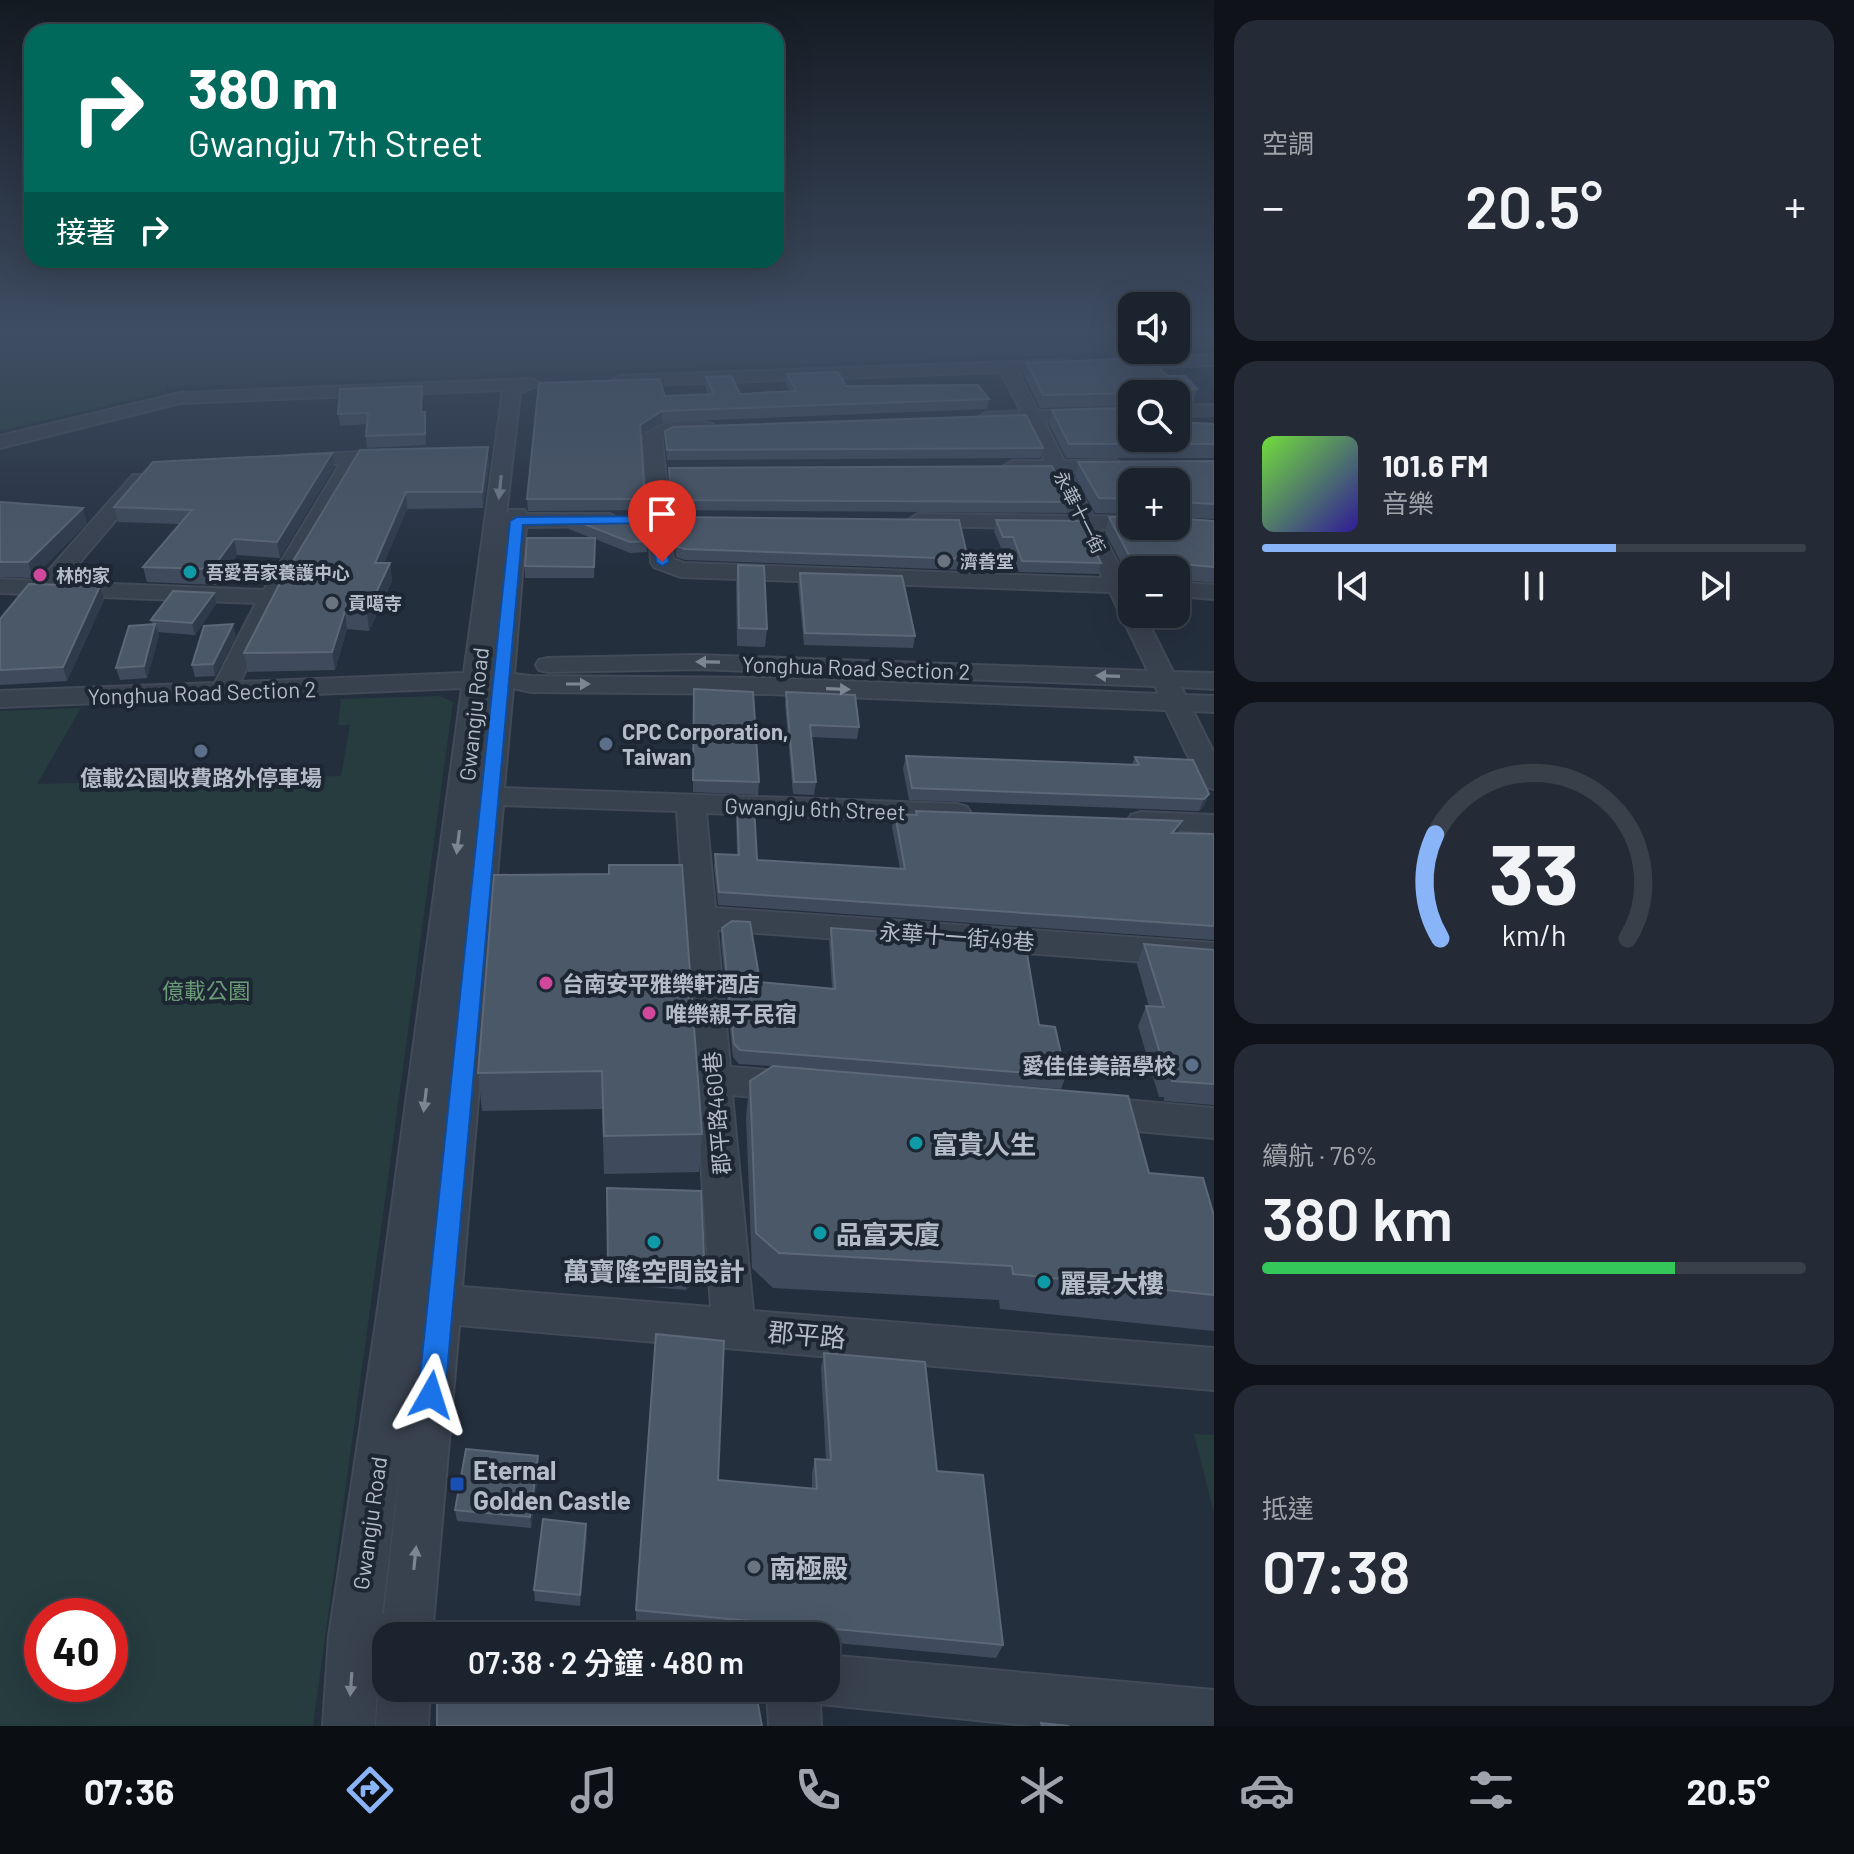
<!DOCTYPE html>
<html lang="zh-TW">
<head>
<meta charset="utf-8">
<style>
  :root { --surface:#1b232e; --page:#242b36; --text:#f1f3f6; --muted:#a0a4aa; --line:#39404a; --accent:#8ab4f8 }
  body { margin:0; font-family:Barlow,"Noto Sans TC",sans-serif; background:var(--page); color:var(--text); height:100vh; display:flex; flex-direction:column; font-size:30px; white-space:nowrap }
  * { box-sizing:border-box; margin:0 }
  p { font-size:26px; color:var(--muted) }
  .icon { flex:none; width:44px; height:44px; fill:none; stroke:currentColor; stroke-width:2; stroke-linecap:round; stroke-linejoin:round }
  .map { position:relative; flex:1; overflow:hidden }
  .panel { display:flex; flex-direction:column; gap:20px; padding:20px; background:#0f1319; width:640px }
  .panel>* { flex:none }
  .banner { position:absolute; left:24px; top:24px; width:760px; height:244px; border-radius:24px; box-shadow:0 8px 32px #0002,0 0 0 2px var(--line); background:#00695c; color:#fff; overflow:hidden }
  .tools { position:absolute; left:1118px; top:292px; display:grid; gap:16px }
  .tools a { display:grid; place-items:center; width:72px; height:72px; border-radius:16px; background:var(--surface); box-shadow:0 8px 32px #0002,0 0 0 2px var(--line); font-size:40px }
  .speed { position:absolute; left:24px; top:1598px; display:flex; gap:16px; font-size:40px; font-weight:700; text-align:center }
  .speed>* { display:grid; place-content:center; width:104px; height:104px; border-radius:50%; background:var(--surface); box-shadow:0 8px 32px #0002,0 0 0 2px var(--line); line-height:1 }
  .speed .limit { border:12px solid #d22; background:#fff; color:#111 }
  .pin { position:absolute; display:grid; place-items:center; width:68px; height:68px; color:#fff; margin:-82px -34px; border-radius:50% 50% 50% 0; rotate:-45deg; box-shadow:0 0 8px #0007 }
  .pin .icon { rotate:45deg }
  .me { position:absolute; width:88px; margin:-44px; rotate:6deg; stroke-linejoin:round; filter:drop-shadow(0 0 6px #0008) }
  .turn { display:flex; align-items:center; gap:28px; height:168px; padding:0 32px; font-size:36px }
  .turn .icon { width:104px; height:104px; stroke-width:2.5 }
  .turn b { display:block; font-size:56px; line-height:68px }
  .then { display:flex; align-items:center; height:76px; padding:0 32px; background:#0003; gap:16px; font-size:30px }
  .big { font-size:60px; font-weight:600; line-height:1.1 }
  .panel .card { flex:1; display:flex; flex-direction:column; justify-content:center; gap:12px; min-width:0; padding:0 28px; border-radius:24px; background:var(--page) }
  .panel .dial { align-items:center; gap:0 }
  .dial svg { height:208px; overflow:visible; fill:none; stroke:var(--line); stroke-width:7; stroke-linecap:round; text-anchor:middle }
  .dial text { fill:var(--text); stroke:none }
  .song { display:flex; align-items:center; gap:24px }
  .cover { width:96px; height:96px; border-radius:12px; background:linear-gradient(135deg,hsl(100 70% 55%),hsl(250 70% 35%)) }
  .played { height:8px; border-radius:4px; background:linear-gradient(90deg,var(--accent) 65%,var(--line) 65%) }
  .keys { display:flex; justify-content:space-around; direction:ltr }
  .heat { display:flex; justify-content:space-between; align-items:center; font-size:44px; direction:ltr }
  .charge { height:12px; border-radius:6px; background:linear-gradient(90deg,#34c759 76%,var(--line) 0) }
  .trip { position:absolute; left:372px; top:1622px; width:468px; height:80px; border-radius:24px; background:var(--surface); box-shadow:0 8px 32px #0002,0 0 0 2px var(--line); font-weight:600; line-height:80px; text-align:center }
  .menu { display:flex; height:128px; justify-content:space-around; align-items:center; background:#0b0e12; color:var(--muted) }
  .menu .icon { width:56px; height:56px }
  .menu .selected { color:var(--accent) }
  .menu b { font-size:36px; color:var(--text) }
  main { display:flex; flex:1; min-height:0 }
  .map>svg:first-child { display:block }
  .green { fill:#263c3f; fill-rule:evenodd }
  .lines { fill:none; stroke-linecap:round; stroke-linejoin:round }
  .minor-casing { stroke:#414a57; stroke-width:4 }
  .minor { fill:#38414e; fill-rule:evenodd }
  .wall { fill:#3f4b5c }
  .shaded-wall { fill:#2f3b4b }
  .building { fill:#4b5868; stroke:#5c6777; stroke-width:2 }
  .oneway { fill:#7c8592 }
  .route { fill:#1a73e8; stroke:#114b97; stroke-width:2 }
  .worship-dot { fill:#6b7280; stroke:#1d2633; stroke-width:3 }
  .culture-dot { fill:#0f9aa8; stroke:#1d2633; stroke-width:3 }
  .hotel-dot { fill:#d1479c; stroke:#1d2633; stroke-width:3 }
  .service-dot { fill:#5c6f8a; stroke:#1d2633; stroke-width:3 }
  .transit-dot { fill:#1a4fb4; stroke:#1d2633; stroke-width:3 }
  .labels { text-anchor:middle; dominant-baseline:central; stroke-width:8; stroke-linejoin:round; paint-order:stroke }
  .far-street-label { font-size:18px; fill:#b4bcc9; stroke:#1d2633 }
  .far-poi-label { font-size:18px; font-weight:bold; fill:#b4bcc9; stroke:#1d2633; text-anchor:start }
  .street-label { font-size:22px; fill:#b4bcc9; stroke:#1d2633 }
  .poi-label { font-size:22px; font-weight:bold; fill:#b4bcc9; stroke:#1d2633; text-anchor:start }
  .park-label { font-size:22px; fill:#6b9a76; stroke:#1d2633 }
  .near-poi-label { font-size:26px; font-weight:bold; fill:#b4bcc9; stroke:#1d2633; text-anchor:start }
  .near-street-label { font-size:26px; fill:#b4bcc9; stroke:#1d2633 }
</style>
</head>
<body>
<main>
<div class="map">
<svg width="1214" height="1726" viewBox="0 0 1214 1726">
  <rect width="100%" height="100%" fill="#242f3e"/>
  <path class="green" d="M46 330H1132V350H1176V330H1214V349L166 387 167 391 0 431V342Z
    M440 696 453 702 313 1726H0V711L81 708 37 784 341 776 350 725H338L341 699ZM110 1616V1684H42V1616Z
    M1194 1434 1214 1435V1513Z"/>
  <g class="lines">
    <g class="minor-casing">
      <path id="minor" d="M1214 355V365L1112 369 1104 364 1112 359Z
        M1068 360 1076 365 1074 369 1018 372 1038 411 1132 408V418L1044 421 1064 461 1116 460 1126 466 1116 472H1070L1093 516 1132 517V526H1140L1132 529H1100L1126 579H1132V614H1144L1173 672 1214 673V689L1181 687 1185 695 1214 696V712L1193 711 1214 753V789L1204 787 1200 781 1166 710 770 694 531 692 513 688 504 788 957 804 967 807 971 813 967 819 957 822 706 813 715 908 1214 943V967L717 930 730 1067 790 1072 803 1076 808 1086 803 1096 790 1100 732 1095 753 1311 1214 1348V1390L459 1325 432 1636H386V1664H378L375 1726H323L329 1636 379 1302 462 688 0 707V691L215 683 256 603 0 593V579L39 581 133 475H147L150 479 147 483 63 582 264 590 340 464 295 466 288 464 285 460 288 456 395 450 402 452 405 456 402 460 360 463 282 597 240 682 464 673 503 390 180 403 0 448V436L180 393 532 379 541 384 520 393 506 515 510 510H524L527 514H610L620 520 610 526 526 527 514 674 531 676 770 678 1159 694 1155 686 697 669 548 672 539 670 536 665 539 660 548 658 697 655 1148 671 1110 592 681 577 654 567 651 562 643 436C658 421 692 419 713 424L715 428 713 432 672 434 662 439 673 559 684 563 1103 578 1079 529 918 526 908 520 918 514 1072 516 1051 472 1012 473 1002 467 1012 461H1045L1026 422 986 423 977 418 986 413 1021 411 1001 372 620 386 611 381 620 376ZM503 805 677 811 711 1307 462 1287ZM402 1450 384 1614 382 1613Z
        M1214 405V415L1176 416V406Z
        M1176 582 1214 585V599L1176 596Z
        M1141 812 1214 815V833L1131 827 1127 821 1131 815Z
        M1092 1097 1214 1108V1138L1092 1127 1079 1122 1074 1112 1079 1102Z
        M826 1655 1214 1690V1726H1035L820 1704 821 1726H769L767 1688H826Z
        M386 1669V1688H430L428 1726H376L378 1688Z"/>
    </g>
    <use href="#minor" class="minor"/>
  </g>
  <path class="wall" d="M1027 363 1168 376 1197 389 1193 403H1176V394H1132V406L1040 408 1024 375Z
    M787 374 846 386 989 399 987 409 662 422 641 436 645 510 528 511 527 499 665 396 708 395 705 387 706 377 740 394 790 392 786 384Z
    M422 386V412H425L426 445 367 448 366 436 367 424 340 426 338 414Z
    M1052 410 1132 438 1214 424V458H1066L1049 424Z
    M665 431 1043 448 1040 458 667 460Z
    M360 450 489 464 483 508 407 509 384 563H390L392 581 369 631 347 629 335 670 248 672 244 653Z
    M1214 461V519L1176 517V482H1132V514L1095 513 1075 476 1078 462Z
    M334 467 280 558 237 555 216 585 147 582 143 567 179 524 118 522 114 507Z
    M669 468 1070 502 1067 513 671 510Z
    M0 502 87 523 33 578 0 577Z
    M674 517 968 559 966 570 685 560 676 557Z
    M1109 517 1214 521V583L1176 579V570H1132V577L1128 576 1105 532Z
    M569 518 648 541 647 552 630 553 595 539 594 578H525V566L591 538 569 529Z
    M996 520 1101 563 1098 574 1019 572 1010 548H1001L994 531Z
    M738 565 767 629 765 647 737 646 736 582Z
    M800 573 915 636 913 648 804 645 798 584Z
    M100 586 104 600 67 681 0 685V619Z
    M214 593 216 604 195 635 158 632 159 636 147 678 120 680 116 668 152 624 151 620Z
    M236 636 215 676 195 677 192 665Z
    M786 692 859 727 857 739 811 737 816 782 814 795 793 794 785 704Z
    M693 701 759 782 758 795 693 792Z
    M906 756 1132 765 1135 757 1209 794 1204 806 1199 811 909 800 903 769Z
    M737 804 757 860 900 869 892 827 895 814 915 815 916 811 1178 833 1214 834V940L718 905 714 867 715 854 737 855 736 817Z
    M494 875 702 1134 699 1172 604 1174 602 1109 482 1111 478 1073Z
    M722 928 760 982 832 988 829 941 831 928 1039 1025 1066 1076 1061 1089 891 1076 1149 1173 1214 1216V1331L1000 1309 999 1300 773 1288 752 1268 746 1117 750 1081 772 1066 739 1064 733 1057 721 942Z
    M1144 944 1214 950V1105L1164 1101V1097H1159L1138 1026 1146 1006 1149 1007 1137 964Z
    M607 1188 703 1274 686 1290 608 1283Z
    M824 1353 937 1471 1003 1645 996 1658 826 1642V1636H766L636 1623V1610L812 1489V1473L815 1459 826 1460 821 1368Z
    M539 1467 531 1528 457 1521 455 1510Z
    M587 1535 580 1606 535 1601 534 1590Z"/>
  <path class="shaded-wall" d="M662 411V422L640 436V425Z
    M488 447 489 464 483 508 482 492Z
    M332 453 334 467 280 558 277 542Z
    M406 492 407 509 377 581 375 563Z
    M83 508 87 523 33 578 28 562Z
    M234 539 237 555 216 585 212 569Z
    M390 563 392 581 369 631 367 612Z
    M1181 564 1176 579 1175 570 1176 567Z
    M100 586 104 600 67 681 63 667Z
    M214 593 216 604 195 635 192 623Z
    M345 611 347 629 335 670 332 652Z
    M155 624 159 636 147 678 144 666Z
    M233 624 236 636 215 676 213 664Z
    M1209 794 1204 806 1199 811 1204 799Z
    M1182 821 1177 835 1172 833Z
    M704 1255 703 1274 686 1290 687 1271Z
    M538 1456 539 1467 531 1528 530 1517Z
    M586 1524 587 1535 580 1606V1595Z"/>
  <path class="building" d="M1148 358 1168 376H1185L1197 389 1180 390 1177 396 1176 394H1138V393L1043 395 1027 363Z
    M838 372 846 386 978 385 989 399 662 411 640 425 645 499H527L539 383 659 379 665 396 714 394 706 377 731 376 740 394 796 391 787 374Z
    M422 386 421 412H425V434L366 436 368 413 338 414 340 389Z
    M1132 408V438H1176V422L1214 424V444H1069L1052 410Z
    M1026 415 1043 448 667 450 665 431 673 427Z
    M488 447 482 492H406L375 563H390L367 612 345 611 332 652 244 653 281 581 360 450Z
    M332 453 277 542 234 539 212 569 143 567 192 510 114 507 153 462Z
    M1214 461V504L1181 502 1176 509V482H1132V499L1099 498 1078 462Z
    M1052 466 1070 502 671 500 669 468Z
    M0 502 83 508 28 562H0Z
    M646 517 648 541 630 542 569 518Z
    M674 517 959 520 968 559 685 549 676 546Z
    M1109 517H1132V526H1176V518L1214 521V567L1181 564 1176 567 1132 561Z
    M996 520 1080 521 1101 563 1022 561 1013 537H1003Z
    M527 538H595L594 567 525 566Z
    M738 565 764 566 767 629 739 628Z
    M800 573 902 576 915 636 805 633Z
    M29 584 100 586 63 667 0 670V619Z
    M173 591 214 593 192 623 151 620Z
    M155 624 144 666 116 668 129 626Z
    M233 624 213 664 192 665 204 626Z
    M694 689 753 692 759 782 693 780Z
    M786 692 855 695 859 727 810 725 816 782H794Z
    M906 756 1139 765 1135 757 1193 760 1209 794 1204 799 912 788Z
    M737 804 754 805 757 860 905 869 895 814 917 815 916 811 1182 821 1172 833 1214 834V926L719 892 715 854 739 855Z
    M609 865H682L702 1134 604 1136 602 1071 478 1073 494 875 609 874Z
    M732 921 750 922 760 982 835 989 831 928 1025 942 1039 1025 1055 1027 1066 1076 740 1050 734 1044 722 928Z
    M1144 944 1214 950V1084L1172 1081 1173 1077H1167L1146 1006 1164 1007Z
    M773 1066 1128 1096 1149 1173 1203 1178 1214 1216V1295L1013 1274 1012 1266 779 1253 756 1233 750 1081Z
    M607 1188 701 1191 704 1255 687 1271 608 1265Z
    M656 1334 724 1341 718 1480 817 1489 815 1459 831 1460 824 1353 925 1362 937 1471 983 1475 1003 1645 636 1610Z
    M466 1449 538 1456 530 1517 455 1510Z
    M543 1519 586 1524 580 1595 534 1590Z
    M437 1688H755L762 1726H437Z
    M1041 1723 1069 1726H1042Z"/>
  <defs><path id="oneway-solid" d="M-6-.8H1V-3.2L6.5 0L1 3.2V.8H-6Z" transform="scale(2)"/></defs>
  <g class="oneway">
    <use href="#oneway-solid" transform="translate(500 487) rotate(96)"/>
    <use href="#oneway-solid" transform="translate(708 662) rotate(-179)"/>
    <use href="#oneway-solid" transform="translate(1108 676) rotate(-178)"/>
    <use href="#oneway-solid" transform="translate(578 684)"/>
    <use href="#oneway-solid" transform="translate(838 689) rotate(2)"/>
    <use href="#oneway-solid" transform="translate(458 842) rotate(97)"/>
    <use href="#oneway-solid" transform="translate(425 1100) rotate(97)"/>
    <use href="#oneway-solid" transform="translate(415 1558) rotate(-84)"/>
    <use href="#oneway-solid" transform="translate(351 1684) rotate(94)"/>
  </g>
  <linearGradient id="sky" x2="0" y2="1"><stop stop-color="#141a22"/><stop offset="0.58" stop-color="#3f4d63"/><stop offset="1" stop-color="#3f4d63" stop-opacity="0"/></linearGradient>
  <rect width="1214" height="571" fill="url(#sky)"/>
  <path class="route" d="M662 516 669 562 662 566 656 562 651 523 523 525 445 1395 441 1404 431 1408 422 1404 418 1395 510 521 517 517Z"/>
  <g class="worship-dot">
    <circle cx="944" cy="561" r="8"/>
    <circle cx="332" cy="603" r="8"/>
    <circle cx="754" cy="1567" r="8"/>
  </g>
  <g class="culture-dot">
    <circle cx="190" cy="572" r="8"/>
    <circle cx="916" cy="1143" r="8"/>
    <circle cx="820" cy="1233" r="8"/>
    <circle cx="654" cy="1242" r="8"/>
    <circle cx="1044" cy="1282" r="8"/>
  </g>
  <g class="hotel-dot">
    <circle cx="40" cy="575" r="8"/>
    <circle cx="546" cy="983" r="8"/>
    <circle cx="649" cy="1013" r="8"/>
  </g>
  <g class="service-dot">
    <circle cx="606" cy="744" r="8"/>
    <circle cx="201" cy="751" r="8"/>
    <circle cx="1192" cy="1065" r="8"/>
  </g>
  <rect class="transit-dot" x="449" y="1476" width="16" height="16" rx="4"/>
  <g class="labels">
    <g class="far-street-label">
      <text transform="translate(1080 512) rotate(63)">永華十一街</text>
    </g>
    <g class="far-poi-label">
      <text x="960" y="561">濟善堂</text>
      <text x="206" y="572">吾愛吾家養護中心</text>
      <text x="56" y="575">林的家</text>
      <text x="348" y="603">貢噶寺</text>
    </g>
    <g class="street-label">
      <text transform="translate(856 667) rotate(2)">Yonghua Road Section 2</text>
      <text transform="translate(202 692) rotate(-2)">Yonghua Road Section 2</text>
      <text transform="translate(473 714) rotate(-84)">Gwangju Road</text>
      <text transform="translate(815 808) rotate(2)">Gwangju 6th Street</text>
      <text transform="translate(957 936) rotate(4)">永華十一街49巷</text>
      <text transform="translate(716 1113) rotate(-95)">郡平路460巷</text>
      <text transform="translate(369 1523) rotate(-82)">Gwangju Road</text>
    </g>
    <g class="poi-label">
      <text x="622" y="731">CPC Corporation,<tspan x="622" dy="25">Taiwan</tspan></text>
      <text x="201" y="777" text-anchor="middle">億載公園收費路外停車場</text>
      <text x="562" y="983">台南安平雅樂軒酒店</text>
      <text x="665" y="1013">唯樂親子民宿</text>
      <text x="1176" y="1065" text-anchor="end">愛佳佳美語學校</text>
    </g>
    <g class="park-label">
      <text x="206" y="990">億載公園</text>
    </g>
    <g class="near-poi-label">
      <text x="932" y="1143">富貴人生</text>
      <text x="836" y="1233">品富天廈</text>
      <text x="654" y="1270" text-anchor="middle">萬寶隆空間設計</text>
      <text x="1060" y="1282">麗景大樓</text>
      <text x="473" y="1469">Eternal<tspan x="473" dy="30">Golden Castle</tspan></text>
      <text x="770" y="1567">南極殿</text>
    </g>
    <g class="near-street-label">
      <text transform="translate(807 1334) rotate(5)">郡平路</text>
    </g>
  </g>
</svg>
<div class="tools">
<a><svg class="icon" aria-label="sound" viewBox="0 0 24 24"><path d="M4 9h4l5-4v14l-5-4H4zM17 9q2 3 0 6"/></svg></a>
<a><svg class="icon" aria-label="search" viewBox="0 0 24 24"><circle cx="10" cy="10" r="6"/><path d="M15 15l6 6"/></svg></a>
<a>+</a>
<a>−</a>
</div>
<div class="speed"><div class="limit">40</div></div>
<div class="pin" style="left:662px;top:562px;background:#d93025"><svg class="icon" aria-label="arrive" viewBox="0 0 24 24"><path d="M6 21V4h12l-3 4 3 4H6"/></svg></div>
<svg class="me" style="left:431px;top:1395px" viewBox="-20 -20 40 40"><path d="M0-17L14 15 0 8-14 15z" fill="#1a73e8" stroke="#fff" stroke-width="4"/></svg>
<div class="trip">07:38 · 2 分鐘 · 480 m</div>
<div class="banner">
<div class="turn"><svg class="icon" aria-label="right" viewBox="0 0 24 24"><path d="M7 20v-9h11M14 6l5 5-5 5"/></svg><div><b>380 m</b>Gwangju 7th Street</div></div>
<div class="then">接著<svg class="icon" aria-label="right" viewBox="0 0 24 24"><path d="M7 20v-9h11M14 6l5 5-5 5"/></svg></div>
</div>
</div>
<section class="panel">
<div class="card"><p>空調</p>
<div class="heat"><a>−</a><b class="big">20.5°</b><a>+</a></div>
</div>
<div class="card">
<div class="song"><i class="cover"></i><div><b>101.6 FM</b><p>音樂</p></div></div>
<div class="played"></div>
<div class="keys"><svg class="icon" aria-label="previous" viewBox="0 0 24 24"><path d="M18 5L8 12l10 7zM5 5v14"/></svg><svg class="icon" aria-label="pause" viewBox="0 0 24 24"><path d="M8 5v14M16 5v14"/></svg><svg class="icon" aria-label="next" viewBox="0 0 24 24"><path d="M6 5l10 7-10 7zM19 5v14"/></svg></div>
</div>
<div class="card dial"><svg viewBox="0 0 100 80">
<path d="M14 69A42 42 0 1 1 86 69"/>
<path d="M14 69A42 42 0 0 1 12 29" stroke="#8ab4f8"/>
<text x="50" y="56" font-size="32" font-weight="700">33</text>
<text x="50" y="72" font-size="11">km/h</text>
</svg></div>
<div class="card"><p>續航 · 76%</p><b class="big">380 km</b><div class="charge"></div></div>
<div class="card"><p>抵達</p><b class="big">07:38</b></div>
</section>
</main>
<nav class="menu">
<b>07:36</b>
<svg class="icon selected" aria-label="directions" viewBox="0 0 24 24"><path d="M12 3l9 9-9 9-9-9zM9 14v-3h6M13 9l2 2-2 2"/></svg>
<svg class="icon" aria-label="music" viewBox="0 0 24 24"><path d="M9 18V5l10-2v13"/><circle cx="6" cy="18" r="3"/><circle cx="16" cy="16" r="3"/></svg>
<svg class="icon" aria-label="phone" viewBox="0 0 24 24"><path d="M5 4h4l2 5-3 2q2 4 5 5l2-3 5 2v4C11 20 4 13 5 4z"/></svg>
<svg class="icon" aria-label="climate" viewBox="0 0 24 24"><path d="M12 3v18M4 7l16 10M4 17L20 7"/></svg>
<svg class="icon" aria-label="car" viewBox="0 0 24 24"><path d="M5 17H2v-5l4-1 3-4h7l3 4 3 1v5h-3M9 17h6M6 11h13"/><circle cx="7" cy="17" r="2"/><circle cx="17" cy="17" r="2"/></svg>
<svg class="icon" aria-label="filters" viewBox="0 0 24 24"><path d="M4 7h16M4 17h16"/><circle cx="9" cy="7" r="2"/><circle cx="15" cy="17" r="2"/></svg>
<b>20.5°</b>
</nav>
</body>
</html>
